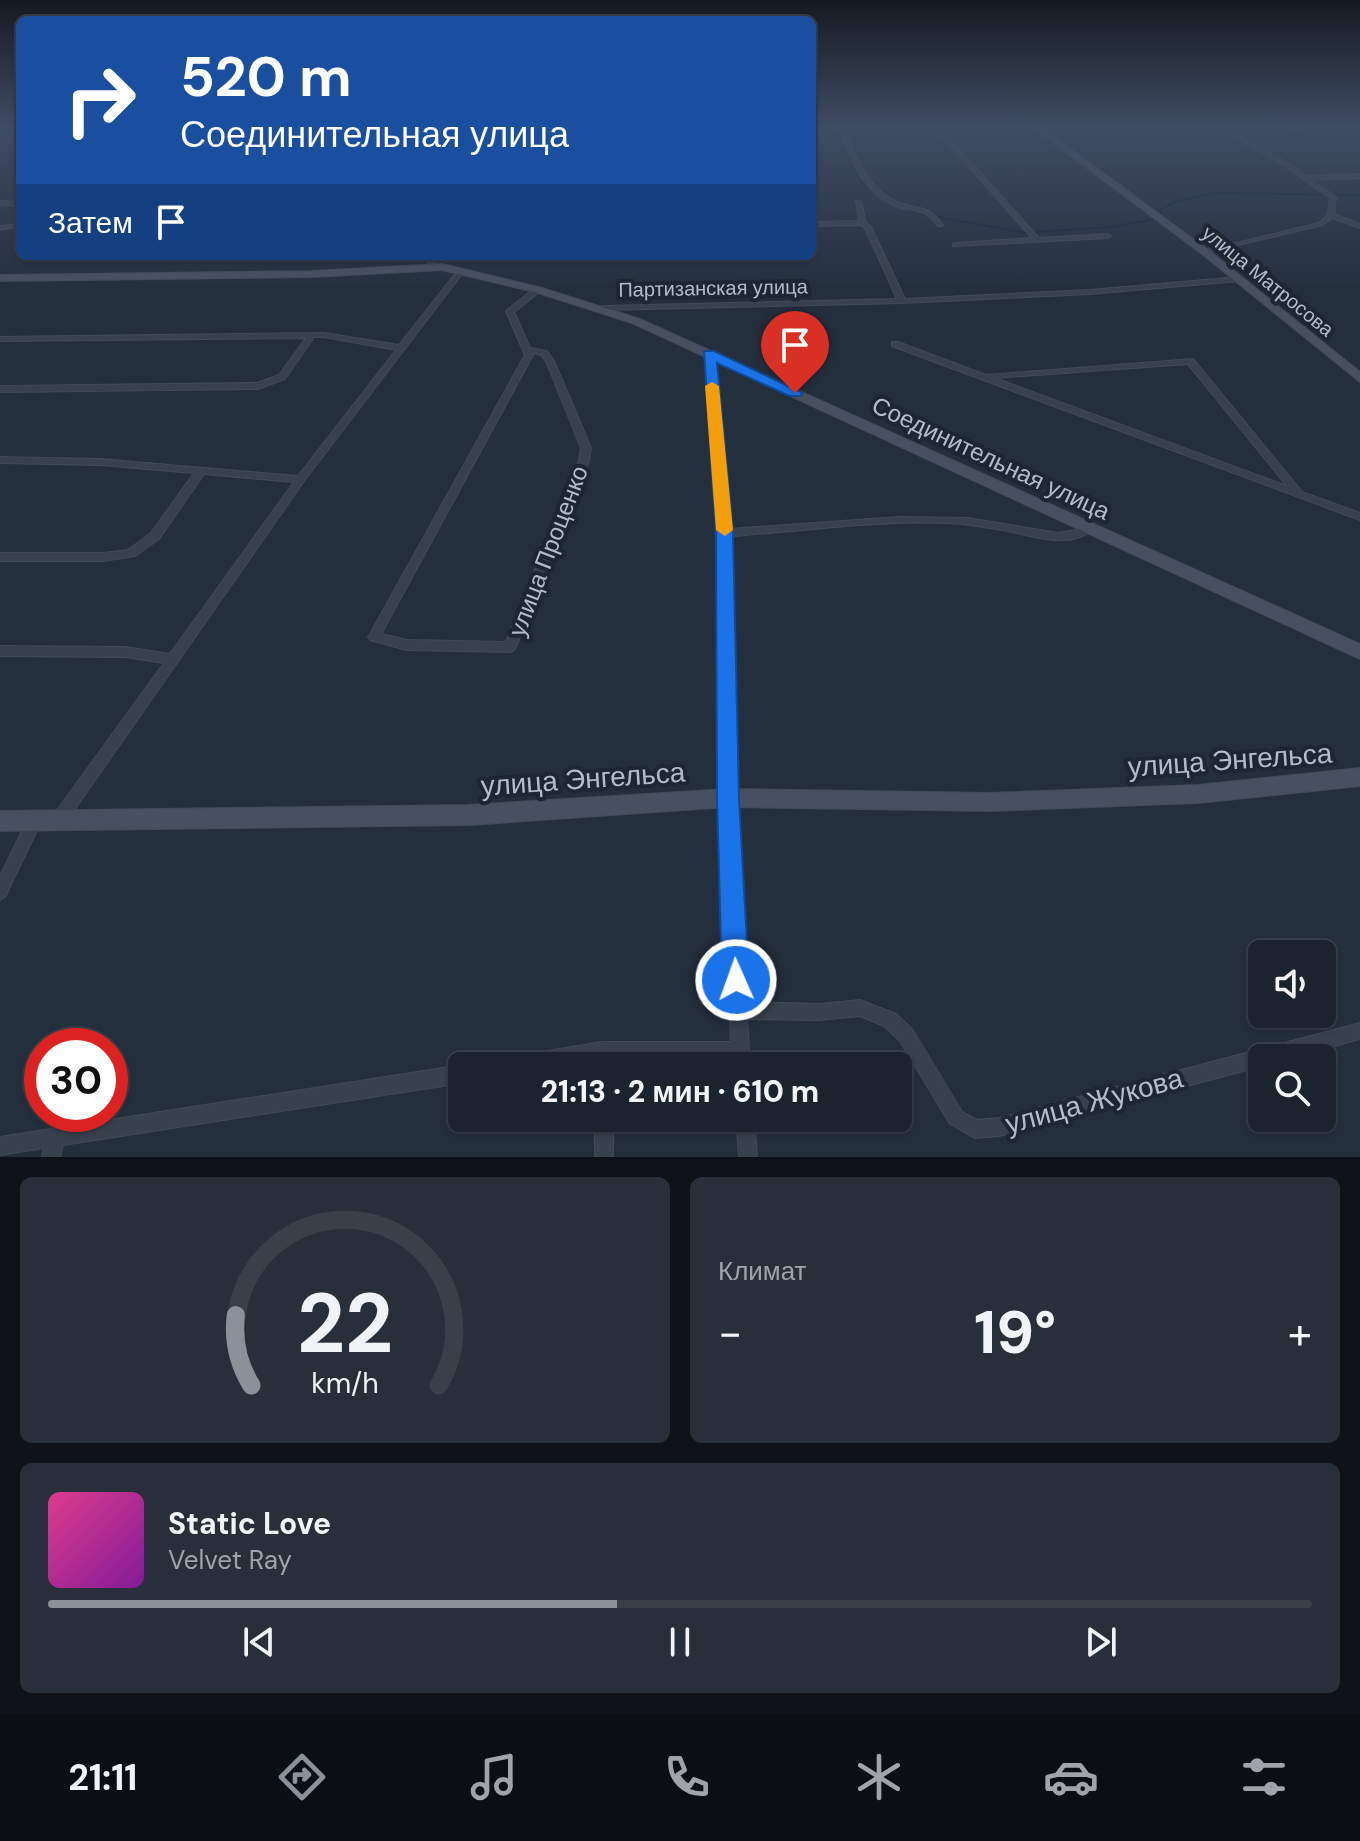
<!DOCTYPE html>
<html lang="ru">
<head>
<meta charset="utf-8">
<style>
  :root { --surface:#1b232e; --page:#282f3a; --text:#f1f3f6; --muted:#a0a4aa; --line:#39404a; --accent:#8c9099 }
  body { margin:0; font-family:"DM Sans",sans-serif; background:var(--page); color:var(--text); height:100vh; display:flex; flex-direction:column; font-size:30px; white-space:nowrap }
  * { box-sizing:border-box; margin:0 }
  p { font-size:26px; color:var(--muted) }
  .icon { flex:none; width:44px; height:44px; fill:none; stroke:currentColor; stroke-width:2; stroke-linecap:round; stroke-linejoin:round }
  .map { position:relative; height:1157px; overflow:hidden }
  .drawer { display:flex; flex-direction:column; gap:20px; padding:20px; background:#0f1319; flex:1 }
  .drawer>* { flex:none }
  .banner { position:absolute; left:16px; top:16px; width:800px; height:244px; border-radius:12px; box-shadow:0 2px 6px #0004,0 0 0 2px var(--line); background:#1a4fa0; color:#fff; overflow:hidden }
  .tools { position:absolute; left:1248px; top:940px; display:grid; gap:16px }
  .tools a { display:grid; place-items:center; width:88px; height:88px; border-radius:12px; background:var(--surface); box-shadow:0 2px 6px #0004,0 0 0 2px var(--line); font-size:40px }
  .speed { position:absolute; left:24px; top:1028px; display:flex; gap:16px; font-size:40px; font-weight:700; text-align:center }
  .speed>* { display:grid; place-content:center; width:104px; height:104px; border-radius:50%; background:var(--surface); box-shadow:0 2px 6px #0004,0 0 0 2px var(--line); line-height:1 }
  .speed .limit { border:12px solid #d22; background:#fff; color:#111 }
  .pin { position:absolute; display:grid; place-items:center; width:68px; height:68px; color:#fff; margin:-82px -34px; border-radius:50% 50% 50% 0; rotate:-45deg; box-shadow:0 0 8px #0007 }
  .pin .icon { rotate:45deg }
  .me { position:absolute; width:88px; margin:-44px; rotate:358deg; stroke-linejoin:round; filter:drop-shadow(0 0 6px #0008) }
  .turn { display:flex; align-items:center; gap:28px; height:168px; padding:0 32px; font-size:36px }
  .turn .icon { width:104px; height:104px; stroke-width:2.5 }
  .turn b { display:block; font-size:56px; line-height:68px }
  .then { display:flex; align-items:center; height:76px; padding:0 32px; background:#0003; gap:16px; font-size:30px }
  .big { font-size:60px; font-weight:800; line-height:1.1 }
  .drawer .tile { flex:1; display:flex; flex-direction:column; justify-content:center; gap:12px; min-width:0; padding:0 28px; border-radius:12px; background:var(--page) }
  .drawer .dial { align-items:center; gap:0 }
  .dial svg { height:208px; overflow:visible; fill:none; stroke:var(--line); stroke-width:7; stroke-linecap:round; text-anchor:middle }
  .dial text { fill:var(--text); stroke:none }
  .song { display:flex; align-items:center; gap:24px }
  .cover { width:96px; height:96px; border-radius:12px; background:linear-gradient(135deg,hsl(330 70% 55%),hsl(290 70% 35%)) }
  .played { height:8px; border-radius:4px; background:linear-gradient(90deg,var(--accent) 45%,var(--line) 45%) }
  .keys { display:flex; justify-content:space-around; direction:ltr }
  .heat { display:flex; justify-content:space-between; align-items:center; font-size:44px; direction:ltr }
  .drawer .tiles { flex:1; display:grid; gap:20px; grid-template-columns:1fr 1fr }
  .tile:last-child { grid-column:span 2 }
  .trip { position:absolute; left:448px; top:1052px; width:464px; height:80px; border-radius:12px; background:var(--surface); box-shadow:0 2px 6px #0004,0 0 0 2px var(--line); font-weight:800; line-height:80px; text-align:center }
  .tabs { display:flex; height:128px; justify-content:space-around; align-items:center; background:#0b0e12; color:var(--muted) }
  .tabs .icon { width:56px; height:56px }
  .tabs .on { color:var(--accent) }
  .tabs b { font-size:36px; color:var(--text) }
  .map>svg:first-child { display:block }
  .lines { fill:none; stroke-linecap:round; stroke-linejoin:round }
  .stream { stroke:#17263c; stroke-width:2 }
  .street-casing { stroke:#414a57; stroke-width:2 }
  .secondary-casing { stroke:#414a57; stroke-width:2 }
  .street { fill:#38414e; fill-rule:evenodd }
  .secondary { fill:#465061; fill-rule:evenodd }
  .route { fill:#1a73e8; stroke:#114b97; stroke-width:2 }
  .slow { fill:#f59e0b }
  .labels { text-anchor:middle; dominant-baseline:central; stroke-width:8; stroke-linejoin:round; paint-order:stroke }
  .far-street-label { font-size:20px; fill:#b4bcc9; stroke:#1d2633 }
  .street-label { font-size:24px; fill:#b4bcc9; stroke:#1d2633 }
  .near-street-label { font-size:28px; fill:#b4bcc9; stroke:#1d2633 }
</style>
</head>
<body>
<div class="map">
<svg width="1360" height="1157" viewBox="0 0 1360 1157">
  <rect width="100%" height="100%" fill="#242f3e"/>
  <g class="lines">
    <path class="stream" d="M815 127 838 135 862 183 889 202
      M0 134 20 131
      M907 209 926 214
      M938 217 1026 233
      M1162 217 1160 210 1174 202 1213 193 1360 195
      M1035 232 1113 227 1155 219"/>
    <g class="street-casing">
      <path id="street" d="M822 127H828L812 138V134Z
        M839 127H845C854 156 869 191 899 203 921 210 928 205 943 225L942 226H938C922 205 914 214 893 205 863 192 848 157 839 127Z
        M934 127H939L1039 238 1108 234 1111 236 1108 238 953 246V244L955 243 1032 238Z
        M1217 127H1223L1230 131 1277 128 1275 131 1235 134 1284 161 1307 176 1360 174V178L1311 180 1336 197 1334 214 1360 224V228L1332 218 1323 225 1203 253V251L1319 223 1328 214 1330 198 1280 163Z
        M0 201 20 202V206L0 205Z
        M856 201 861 202 866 222 871 227 905 299 1090 290 1239 277 1243 279 1239 281 1090 294 902 303 603 310 599 308 603 306 897 299 865 228 861 225 812 226V222L859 221Z
        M0 226 13 225 16 227 0 230Z
        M423 256H430L438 267 437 268H433Z
        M459 269 465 270 304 481 63 826 58 828 53 826 51 821 53 816 164 663 125 657 0 656V646L125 647 170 654 294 482 204 474 159 539 135 556 103 561H0V553H103L128 550 151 533 194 473 100 465 0 463V457L100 459 298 476 396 350 324 337H314L285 379 258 389 0 392V386L257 383 279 375 306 338 0 341V337L324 333 399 345Z
        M535 288 542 290 514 312 530 348 547 351 554 361 591 448 589 461 516 647 514 650 510 652 407 650 370 640 368 637 370 634 525 355 506 311ZM532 353 541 355 546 361 581 448 579 461 506 642 407 640 381 634 533 355Z
        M892 342H898L986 375 1193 359 1302 492 1360 513V520L892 346ZM1188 364 1287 486 995 378Z
        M706 352H709L713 354 730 529 899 517 968 518 1058 533 1076 530 1091 523 1096 527C1069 552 1033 535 1002 530 992 528 981 527 971 525 892 517 810 531 730 536L735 798 746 1002 819 1004 860 1000 896 1014 912 1029 962 1112 977 1120 999 1118 1360 1023V1039L1291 1058H1262V1066L999 1136 975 1138 950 1124 900 1041 884 1026 860 1016 819 1020 747 1019 750 1066H732V1060H602L563 1066H502L505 1060 511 1057 602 1042H731L721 798 720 533Z
        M34 815 39 817 41 822 5 897 0 900V876L29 817Z
        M462 1065 464 1066H462V1083L63 1145 60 1157H42L44 1148 0 1155V1137Z
        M595 1118H613V1157H595Z
        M736 1118H754L757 1157H739Z"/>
    </g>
    <g class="secondary-casing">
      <path id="secondary" d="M1032 127H1041L1208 250 1360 372V382L1202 254Z
        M1258 127H1307L1303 129Z
        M442 264 542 288 640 319 1360 644V659L632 323 535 292 442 270 312 277 0 281V275L312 271Z
        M1360 768V786L1198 803 990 811 728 807 469 825 0 831V811L469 805 728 789 990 793 1198 785Z"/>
    </g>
    <use href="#street" class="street"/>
    <use href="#secondary" class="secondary"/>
  </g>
  <linearGradient id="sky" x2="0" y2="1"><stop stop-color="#141a22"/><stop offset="0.44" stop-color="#3f4d63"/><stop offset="1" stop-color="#3f4d63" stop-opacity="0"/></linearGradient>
  <rect width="1360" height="289" fill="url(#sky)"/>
  <path class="route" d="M704 351H714L803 393 800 396H790L717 363 733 533 739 798 749 980 745 989 736 993 726 989 722 980 717 798 716 533Z"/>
  <path class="slow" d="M712 382 719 386 733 530 725 536 716 530 705 386Z"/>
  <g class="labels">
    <g class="far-street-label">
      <text transform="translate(1268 281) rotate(39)">улица Матросова</text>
      <text transform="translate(713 288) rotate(-1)">Партизанская улица</text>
    </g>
    <g class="street-label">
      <text transform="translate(991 458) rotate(25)">Соединительная улица</text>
      <text transform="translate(548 551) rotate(-69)">улица Проценко</text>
    </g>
    <g class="near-street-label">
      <text transform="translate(1230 760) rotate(-4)">улица Энгельса</text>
      <text transform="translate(583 779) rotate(-4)">улица Энгельса</text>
      <text transform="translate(1094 1101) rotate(-15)">улица Жукова</text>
    </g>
  </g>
</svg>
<div class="tools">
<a><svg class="icon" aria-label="sound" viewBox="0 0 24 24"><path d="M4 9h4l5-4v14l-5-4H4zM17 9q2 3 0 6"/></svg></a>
<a><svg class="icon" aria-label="search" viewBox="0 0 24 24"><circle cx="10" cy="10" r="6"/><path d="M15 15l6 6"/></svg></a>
</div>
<div class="speed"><div class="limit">30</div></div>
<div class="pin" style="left:795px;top:393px;background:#d93025"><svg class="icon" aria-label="arrive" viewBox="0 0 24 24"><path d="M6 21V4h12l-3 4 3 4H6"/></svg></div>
<svg class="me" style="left:736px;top:980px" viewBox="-20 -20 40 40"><circle r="17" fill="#1a73e8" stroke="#fff" stroke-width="3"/><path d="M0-11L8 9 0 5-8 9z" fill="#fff"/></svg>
<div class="trip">21:13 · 2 мин · 610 m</div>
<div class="banner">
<div class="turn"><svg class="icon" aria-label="right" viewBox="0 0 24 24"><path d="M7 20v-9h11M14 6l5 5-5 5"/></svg><div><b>520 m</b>Соединительная улица</div></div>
<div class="then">Затем<svg class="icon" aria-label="arrive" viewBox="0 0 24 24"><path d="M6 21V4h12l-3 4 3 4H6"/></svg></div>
</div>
</div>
<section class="drawer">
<div class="tiles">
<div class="tile dial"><svg viewBox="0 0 100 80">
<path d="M14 69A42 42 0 1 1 86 69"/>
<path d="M14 69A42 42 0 0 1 8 42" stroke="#8c9099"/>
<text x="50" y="56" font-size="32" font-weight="700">22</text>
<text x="50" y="72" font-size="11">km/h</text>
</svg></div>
<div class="tile"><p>Климат</p>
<div class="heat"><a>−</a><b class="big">19°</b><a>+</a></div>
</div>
<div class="tile">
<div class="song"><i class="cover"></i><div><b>Static Love</b><p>Velvet Ray</p></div></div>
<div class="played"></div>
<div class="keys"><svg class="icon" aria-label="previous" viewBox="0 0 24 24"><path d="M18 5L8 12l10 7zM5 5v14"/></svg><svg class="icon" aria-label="pause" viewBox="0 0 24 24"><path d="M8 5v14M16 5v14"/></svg><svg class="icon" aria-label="next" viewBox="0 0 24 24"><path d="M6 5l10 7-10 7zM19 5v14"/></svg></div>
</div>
</div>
</section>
<nav class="tabs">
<b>21:11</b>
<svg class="icon on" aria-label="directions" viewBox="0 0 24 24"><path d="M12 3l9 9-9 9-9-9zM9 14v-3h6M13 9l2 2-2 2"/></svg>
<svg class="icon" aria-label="music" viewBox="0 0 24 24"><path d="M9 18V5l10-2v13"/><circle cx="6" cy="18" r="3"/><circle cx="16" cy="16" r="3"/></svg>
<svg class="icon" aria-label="phone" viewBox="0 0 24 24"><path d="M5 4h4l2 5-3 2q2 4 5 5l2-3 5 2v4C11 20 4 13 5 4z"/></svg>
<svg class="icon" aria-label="climate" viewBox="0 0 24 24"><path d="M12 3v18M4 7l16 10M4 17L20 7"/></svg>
<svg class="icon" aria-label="car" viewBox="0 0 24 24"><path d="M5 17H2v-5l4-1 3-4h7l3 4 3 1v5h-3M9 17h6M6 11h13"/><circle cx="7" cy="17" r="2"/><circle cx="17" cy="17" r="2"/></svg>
<svg class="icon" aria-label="filters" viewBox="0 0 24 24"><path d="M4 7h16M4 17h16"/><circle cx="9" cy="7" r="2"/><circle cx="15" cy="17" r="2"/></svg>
</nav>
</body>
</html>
